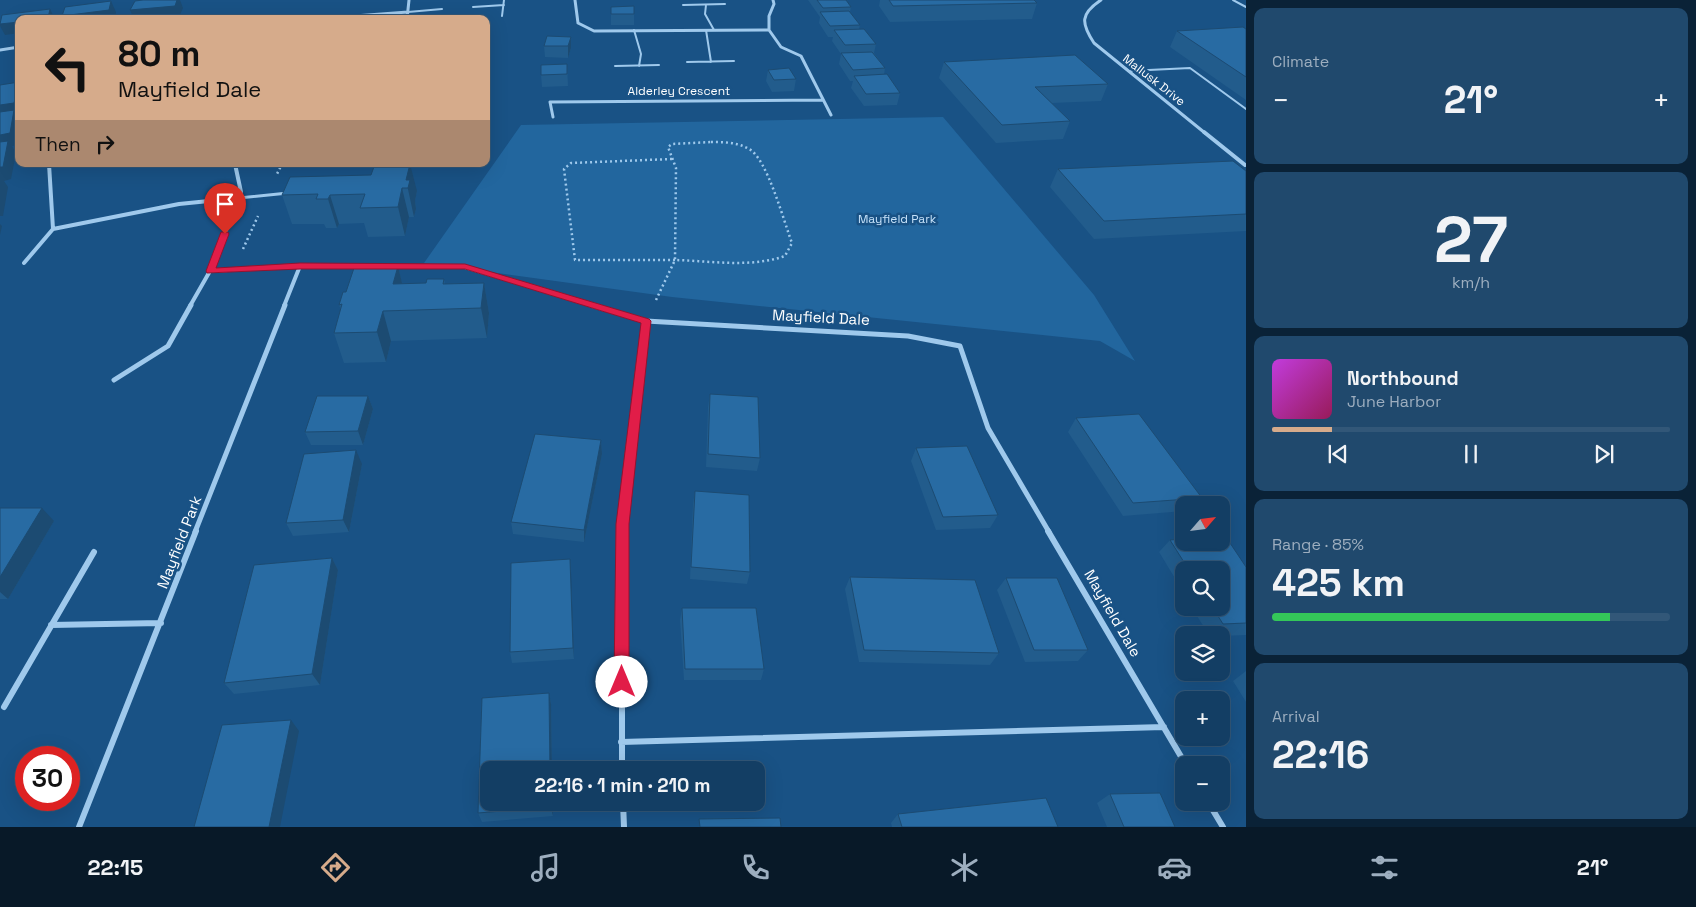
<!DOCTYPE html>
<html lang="en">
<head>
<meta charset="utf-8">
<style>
  :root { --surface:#133e64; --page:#20496d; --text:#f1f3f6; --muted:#9daebf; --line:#325778; --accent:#d6ab8b }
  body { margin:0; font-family:"Space Grotesk",sans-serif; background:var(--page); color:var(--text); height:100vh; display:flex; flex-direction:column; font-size:19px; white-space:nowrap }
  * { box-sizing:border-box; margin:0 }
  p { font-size:16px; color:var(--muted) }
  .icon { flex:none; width:28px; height:28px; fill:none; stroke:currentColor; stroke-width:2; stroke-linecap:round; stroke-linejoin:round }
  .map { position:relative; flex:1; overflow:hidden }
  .drawer { display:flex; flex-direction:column; gap:8px; padding:8px; background:#0a2237; width:450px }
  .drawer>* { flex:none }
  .guide { position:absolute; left:15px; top:15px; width:475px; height:152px; border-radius:10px; box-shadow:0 5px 20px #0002,0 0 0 1px var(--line); background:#d6ab8b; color:#111; overflow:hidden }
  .needle { width:32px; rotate:62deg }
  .fabs { position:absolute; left:1175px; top:496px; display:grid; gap:10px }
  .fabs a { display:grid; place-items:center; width:55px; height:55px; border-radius:10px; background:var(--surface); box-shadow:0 5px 20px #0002,0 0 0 1px var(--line); font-size:25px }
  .speed { position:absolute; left:15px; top:746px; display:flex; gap:10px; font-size:25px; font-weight:700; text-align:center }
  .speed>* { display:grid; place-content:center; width:65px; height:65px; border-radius:50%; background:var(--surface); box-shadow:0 5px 20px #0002,0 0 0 1px var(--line); line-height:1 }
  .speed .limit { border:8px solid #d22; background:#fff; color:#111 }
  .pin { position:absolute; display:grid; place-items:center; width:42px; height:42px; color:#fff; margin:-51px -21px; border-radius:50% 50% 50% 0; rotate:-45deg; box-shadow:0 0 5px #0007 }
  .pin .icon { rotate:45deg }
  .me { position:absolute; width:55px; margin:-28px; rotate:0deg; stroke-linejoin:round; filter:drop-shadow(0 0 4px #0008) }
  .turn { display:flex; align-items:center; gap:18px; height:105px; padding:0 20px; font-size:22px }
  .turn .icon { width:65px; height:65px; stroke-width:2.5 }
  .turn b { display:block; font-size:35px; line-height:42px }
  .then { display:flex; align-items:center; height:48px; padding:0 20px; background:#0003; gap:10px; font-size:19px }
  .big { font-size:38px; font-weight:600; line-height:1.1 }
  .drawer .card { flex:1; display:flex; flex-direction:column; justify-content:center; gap:8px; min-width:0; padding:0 18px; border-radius:10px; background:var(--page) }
  .drawer .dial { align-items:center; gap:0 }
  .dial b { font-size:65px; line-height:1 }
  .song { display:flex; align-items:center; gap:15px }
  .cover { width:60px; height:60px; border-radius:8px; background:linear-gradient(135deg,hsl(290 70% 55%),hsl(330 70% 35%)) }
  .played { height:5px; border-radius:2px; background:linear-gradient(90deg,var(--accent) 15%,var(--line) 15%) }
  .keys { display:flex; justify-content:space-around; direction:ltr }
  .heat { display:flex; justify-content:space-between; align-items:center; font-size:28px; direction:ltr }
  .charge { height:8px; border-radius:4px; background:linear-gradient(90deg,#34c759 85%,var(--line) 0) }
  .trip { position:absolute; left:480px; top:761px; width:285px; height:50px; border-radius:10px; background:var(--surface); box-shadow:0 5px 20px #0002,0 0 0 1px var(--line); font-weight:600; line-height:50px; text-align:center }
  .tab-bar { display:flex; height:80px; justify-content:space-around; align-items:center; background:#081928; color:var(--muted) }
  .tab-bar .icon { width:35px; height:35px }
  .tab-bar .active { color:var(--accent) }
  .tab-bar b { font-size:22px; color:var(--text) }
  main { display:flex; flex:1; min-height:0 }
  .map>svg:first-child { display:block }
  .green { fill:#22669e }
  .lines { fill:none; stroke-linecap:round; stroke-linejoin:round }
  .path { stroke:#9fc9ec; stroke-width:2.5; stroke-dasharray:2 3; stroke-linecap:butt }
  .service-far1 { stroke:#9fc9ec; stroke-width:2 }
  .service { stroke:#9fc9ec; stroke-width:3 }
  .minor-far3 { stroke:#9fc9ec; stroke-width:3 }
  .minor-far2 { stroke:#9fc9ec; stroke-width:4 }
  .minor-far1 { stroke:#9fc9ec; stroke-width:5 }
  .minor { stroke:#9fc9ec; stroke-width:6 }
  .wall { fill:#225c8c }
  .shaded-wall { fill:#1c4b72 }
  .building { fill:#286ba3; stroke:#1c4b72 }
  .route { fill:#e11d48; stroke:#92132f }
  .labels { text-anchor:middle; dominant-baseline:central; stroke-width:5; stroke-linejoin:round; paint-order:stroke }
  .far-street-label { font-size:12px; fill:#fff; stroke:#195285 }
  .far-park-label { font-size:12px; fill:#c5e1f9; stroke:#195285 }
  .street-label { font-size:15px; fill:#fff; stroke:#195285 }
</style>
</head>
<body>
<main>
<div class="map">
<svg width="1246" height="827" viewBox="0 0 1246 827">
  <rect width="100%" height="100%" fill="#195285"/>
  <path class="green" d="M943 117 1094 295 1135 361 1100 341 672 297 424 263 521 125Z"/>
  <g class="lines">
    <path class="path" d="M711 142C723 142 737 142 749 149 767 158 784 222 792 243L785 256C750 268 712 261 675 260L676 168 668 147 672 144Z
      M672 159 571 163 564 169 575 260H675
      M276 164 280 168 277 174
      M243 249 258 216
      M656 300 675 260"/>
    <path class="service-far1" d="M1233 0 1246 7
      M683 5 725 4
      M706 5 705 14 714 30
      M473 7 504 5
      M408 12 442 9
      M502 16 504 0
      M634 30 641 54 639 66
      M706 30 711 62
      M687 62 734 61
      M615 66 659 65
      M1128 71 1190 68 1246 109"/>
    <path class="service" d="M239 198 288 193"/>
    <path class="minor-far3" d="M575 0 578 23 594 31 769 30 781 47 801 56 831 115
      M1101 0C1080 14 1081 23 1094 43L1205 133
      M314 19 408 12
      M407 19 409 0
      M769 30V16L774 4 773 0
      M0 50 19 47
      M553 117 550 102 823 100"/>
    <path class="minor-far2" d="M1204 132 1245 165
      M53 229 179 204 239 198
      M24 263 53 229 49 164
      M210 271 300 266 465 267 595 306
      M190 306 210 271 241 192 235 164
      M284 306 300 266"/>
    <path class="minor-far1" d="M591 305 646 321 908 336 960 346 988 428 1049 532
      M114 380 168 346 191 305
      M195 532 285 305
      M622 532 646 321"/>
    <path class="minor" d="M622 531V770
      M1048 531 1186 765
      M51 625 161 623
      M4 707 94 552
      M621 742 1164 727
      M623 802 624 827
      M1208 802 1223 827
      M79 827 196 531"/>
  </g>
  <path class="wall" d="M808 0H846L851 7 850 12 860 25 859 29 876 44 874 53 885 68 884 75 900 93 897 105 864 106 851 88 853 81H850L839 64 841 54 832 41 833 37H828L819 23 820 17Z
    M880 0H1034L1037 3 1032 19 890 22 879 6Z
    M611 7 634 14V25H611Z
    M1246 29V100L1170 47 1177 31Z
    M571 37V48L568 58 545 57 544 46Z
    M944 62 1108 84 1101 101 1052 103 1070 121 1063 139 996 143 939 78Z
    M567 64 568 86 542 87 541 75Z
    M768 70 796 79 794 91 772 92 766 81Z
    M1058 169 1246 171V231L1094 239 1050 187Z
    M371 175 417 191 415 201 416 209 414 217H409L405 236 368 237 364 223 339 224 337 228H326L324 224H292L282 195Z
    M398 266 402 284 426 283 444 279 445 284 484 283 489 313 487 338 391 341 386 362 344 363 334 333 341 310 339 305 346 292Z
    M710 394 760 458 757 471 706 467 708 407Z
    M368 396 373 409 363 445H311L305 432Z
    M1076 418 1202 498 1195 505H1184V511L1123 516 1068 432Z
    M601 440 602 454 584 542 513 534 511 522Z
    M916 448 998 515 990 528 936 530 911 461Z
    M362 464 349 532 293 536 286 523Z
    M695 491 750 572 747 584 690 579 693 504Z
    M0 508 54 521 8 599H0Z
    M1170 540 1246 567V635L1221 636V635H1209L1192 608H1221V570H1184V593L1159 552Z
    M332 558 338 570 320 685 234 694 224 683Z
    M570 559 574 659 512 663 510 652Z
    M850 577 999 653 990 665 859 662 845 589Z
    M1006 578 1088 650 1078 661 1025 662 997 590Z
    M682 608 764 669 761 680H684L680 620Z
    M1246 671V702L1233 681Z
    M549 693 551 704 553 816 482 822 478 813Z
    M1110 794 1175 827H1107L1097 803Z
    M898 814 1058 827H892L891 823Z"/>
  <path class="shaded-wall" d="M177 0H180L183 8 179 17 161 19H134L130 10Z
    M111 1 116 12 115 19H64L62 16Z
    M50 9 55 19H40Z
    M19 22V33L5 35 0 26V24Z
    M571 37V48L568 58V46Z
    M19 82V115H18L19 117V136L17 145 12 146 16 153 11 179 4 181 8 187 3 216H0V105Z
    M410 164 417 191 415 201 416 209 414 217 406 180Z
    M402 188 409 217 405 236 398 207Z
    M330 195 339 224 337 228 328 199Z
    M0 224 2 226 0 235Z
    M398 266 405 296 393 284Z
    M484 283 489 313 487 338 481 308Z
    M383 311 391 341 386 362 377 332Z
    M368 396 373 409 363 445 358 431Z
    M601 440 602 454 584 542V530Z
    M356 450 362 464 349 532 343 520Z
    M42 508 54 521 8 599 0 592V577Z
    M332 558 338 570 320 685 312 674Z
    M570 559 571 572 574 659 573 648Z
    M549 693 551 704 552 770H550Z
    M291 720 299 731 280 827H269Z
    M551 802H553V816L551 807Z"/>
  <path class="building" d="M143 0H177L175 6 130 10 135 1Z
    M817 0H846L851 7 823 8Z
    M889 0H1034L1037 3 893 6Z
    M111 1 109 10 62 16 65 7Z
    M634 6V14H611V7Z
    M50 9 48 18 40 19H19V22L0 24 2 15Z
    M849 11 860 25 830 26 820 12Z
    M343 17 342 19H331V18Z
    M1243 27 1246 29V77L1177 31Z
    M864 29 876 44 845 45 834 30Z
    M547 36 571 37 568 46H544Z
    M872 52 885 68 853 70 841 53Z
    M1075 55 1108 84 1035 87 1070 121 1002 125 944 62Z
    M567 64V74L541 75V65Z
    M789 68 796 79 774 80 768 70Z
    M887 74 900 93 866 94 854 76Z
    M19 82 14 103 0 105V85Z
    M14 110 10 133 0 135V112Z
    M8 141 3 167H0V142Z
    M1233 161 1246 171V214L1104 221 1058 169Z
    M375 164H410L406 180H410L408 188H402L398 207 360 208 365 194 330 195 328 199H316L318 194 282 195 290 177 371 175Z
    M398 266 393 284 426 283 427 279H444L443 284 484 283 481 308 383 311 377 332 334 333 342 304 339 305 343 292H346L354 268Z
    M710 394 758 397 760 458 708 454Z
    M317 396H368L358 431 305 432Z
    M1139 414 1202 498 1133 503 1076 418Z
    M535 434 601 440 584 530 511 522Z
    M967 446 998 515 943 517 916 448Z
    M356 450 343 520 286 523 304 454Z
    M695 491 749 495 750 572 691 567Z
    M0 508H42L0 577Z
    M1226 537 1246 567V623L1223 624 1213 608H1221V570H1189L1170 540 1184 539V542H1221V538Z
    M332 558 312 674 224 683 254 565Z
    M570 559 573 648 510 652 511 563Z
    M850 577 975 580 999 653 864 650Z
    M1006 578H1057L1088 650H1034Z
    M682 608H756L764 669H685Z
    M549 693 550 770H489V802H551V807L478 813 482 698Z
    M291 720 269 827H194L222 725Z
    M1160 793 1175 827H1124L1110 794Z
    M1046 798 1058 827H902L898 814Z
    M780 818 781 827H700L699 819Z"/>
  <path class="route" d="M221 232H228L229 234 216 268 300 263 465 264 649 319 651 321 629 524V682L627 687 622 690 616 687 614 682 616 524 641 323 465 269H300L207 273 206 271Z"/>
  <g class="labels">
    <g class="far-street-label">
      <text transform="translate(1154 80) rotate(38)">Mallusk Drive</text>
      <text x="679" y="91">Alderley Crescent</text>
    </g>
    <g class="far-park-label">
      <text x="897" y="219">Mayfield Park</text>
    </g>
    <g class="street-label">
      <text transform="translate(821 317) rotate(3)">Mayfield Dale</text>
      <text transform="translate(179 542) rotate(-69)">Mayfield Park</text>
      <text transform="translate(1113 613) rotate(60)">Mayfield Dale</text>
    </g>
  </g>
</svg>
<div class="fabs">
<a><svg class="needle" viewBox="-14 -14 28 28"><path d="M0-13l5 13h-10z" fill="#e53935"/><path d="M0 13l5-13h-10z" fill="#9daebf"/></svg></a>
<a><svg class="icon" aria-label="search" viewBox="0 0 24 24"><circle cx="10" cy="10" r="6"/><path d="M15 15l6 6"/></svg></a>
<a><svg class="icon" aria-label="layers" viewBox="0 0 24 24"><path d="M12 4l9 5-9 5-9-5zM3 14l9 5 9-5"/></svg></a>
<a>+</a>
<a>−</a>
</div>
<div class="speed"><div class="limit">30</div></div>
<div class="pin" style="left:225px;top:234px;background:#d93025"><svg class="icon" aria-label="arrive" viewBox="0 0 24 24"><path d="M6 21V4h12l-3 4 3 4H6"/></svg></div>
<svg class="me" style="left:622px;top:682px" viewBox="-20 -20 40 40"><circle r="19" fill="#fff"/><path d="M0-13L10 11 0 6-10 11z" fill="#e11d48"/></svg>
<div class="trip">22:16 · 1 min · 210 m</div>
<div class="guide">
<div class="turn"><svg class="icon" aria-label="left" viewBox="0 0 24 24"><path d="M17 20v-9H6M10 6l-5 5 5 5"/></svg><div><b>80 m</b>Mayfield Dale</div></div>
<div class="then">Then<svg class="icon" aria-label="right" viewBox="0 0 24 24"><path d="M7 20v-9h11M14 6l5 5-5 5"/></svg></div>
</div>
</div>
<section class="drawer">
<div class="card"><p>Climate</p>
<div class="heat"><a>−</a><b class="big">21°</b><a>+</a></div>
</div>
<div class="card dial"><b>27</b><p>km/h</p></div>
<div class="card">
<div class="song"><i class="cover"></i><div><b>Northbound</b><p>June Harbor</p></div></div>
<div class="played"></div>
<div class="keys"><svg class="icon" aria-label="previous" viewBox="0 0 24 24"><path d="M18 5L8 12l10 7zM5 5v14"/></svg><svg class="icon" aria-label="pause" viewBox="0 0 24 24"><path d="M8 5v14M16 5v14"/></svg><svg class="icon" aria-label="next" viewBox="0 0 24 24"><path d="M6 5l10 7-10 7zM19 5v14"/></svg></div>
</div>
<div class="card"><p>Range · 85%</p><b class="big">425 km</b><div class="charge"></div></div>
<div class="card"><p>Arrival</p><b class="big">22:16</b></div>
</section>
</main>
<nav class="tab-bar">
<b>22:15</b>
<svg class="icon active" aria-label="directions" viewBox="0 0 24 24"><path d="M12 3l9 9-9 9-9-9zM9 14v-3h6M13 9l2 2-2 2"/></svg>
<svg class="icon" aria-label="music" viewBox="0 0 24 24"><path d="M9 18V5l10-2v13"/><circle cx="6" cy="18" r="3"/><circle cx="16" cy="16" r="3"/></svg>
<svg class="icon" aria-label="phone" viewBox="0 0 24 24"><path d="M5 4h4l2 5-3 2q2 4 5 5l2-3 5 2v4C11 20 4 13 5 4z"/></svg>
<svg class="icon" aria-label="climate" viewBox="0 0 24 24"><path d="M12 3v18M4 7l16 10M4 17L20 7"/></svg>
<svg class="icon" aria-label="car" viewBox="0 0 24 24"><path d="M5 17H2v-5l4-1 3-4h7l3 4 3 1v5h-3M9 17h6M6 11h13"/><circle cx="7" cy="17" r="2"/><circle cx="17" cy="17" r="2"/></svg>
<svg class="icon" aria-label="filters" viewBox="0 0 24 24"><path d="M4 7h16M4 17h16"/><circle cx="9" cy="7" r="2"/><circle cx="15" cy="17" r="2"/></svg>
<b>21°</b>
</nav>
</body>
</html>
